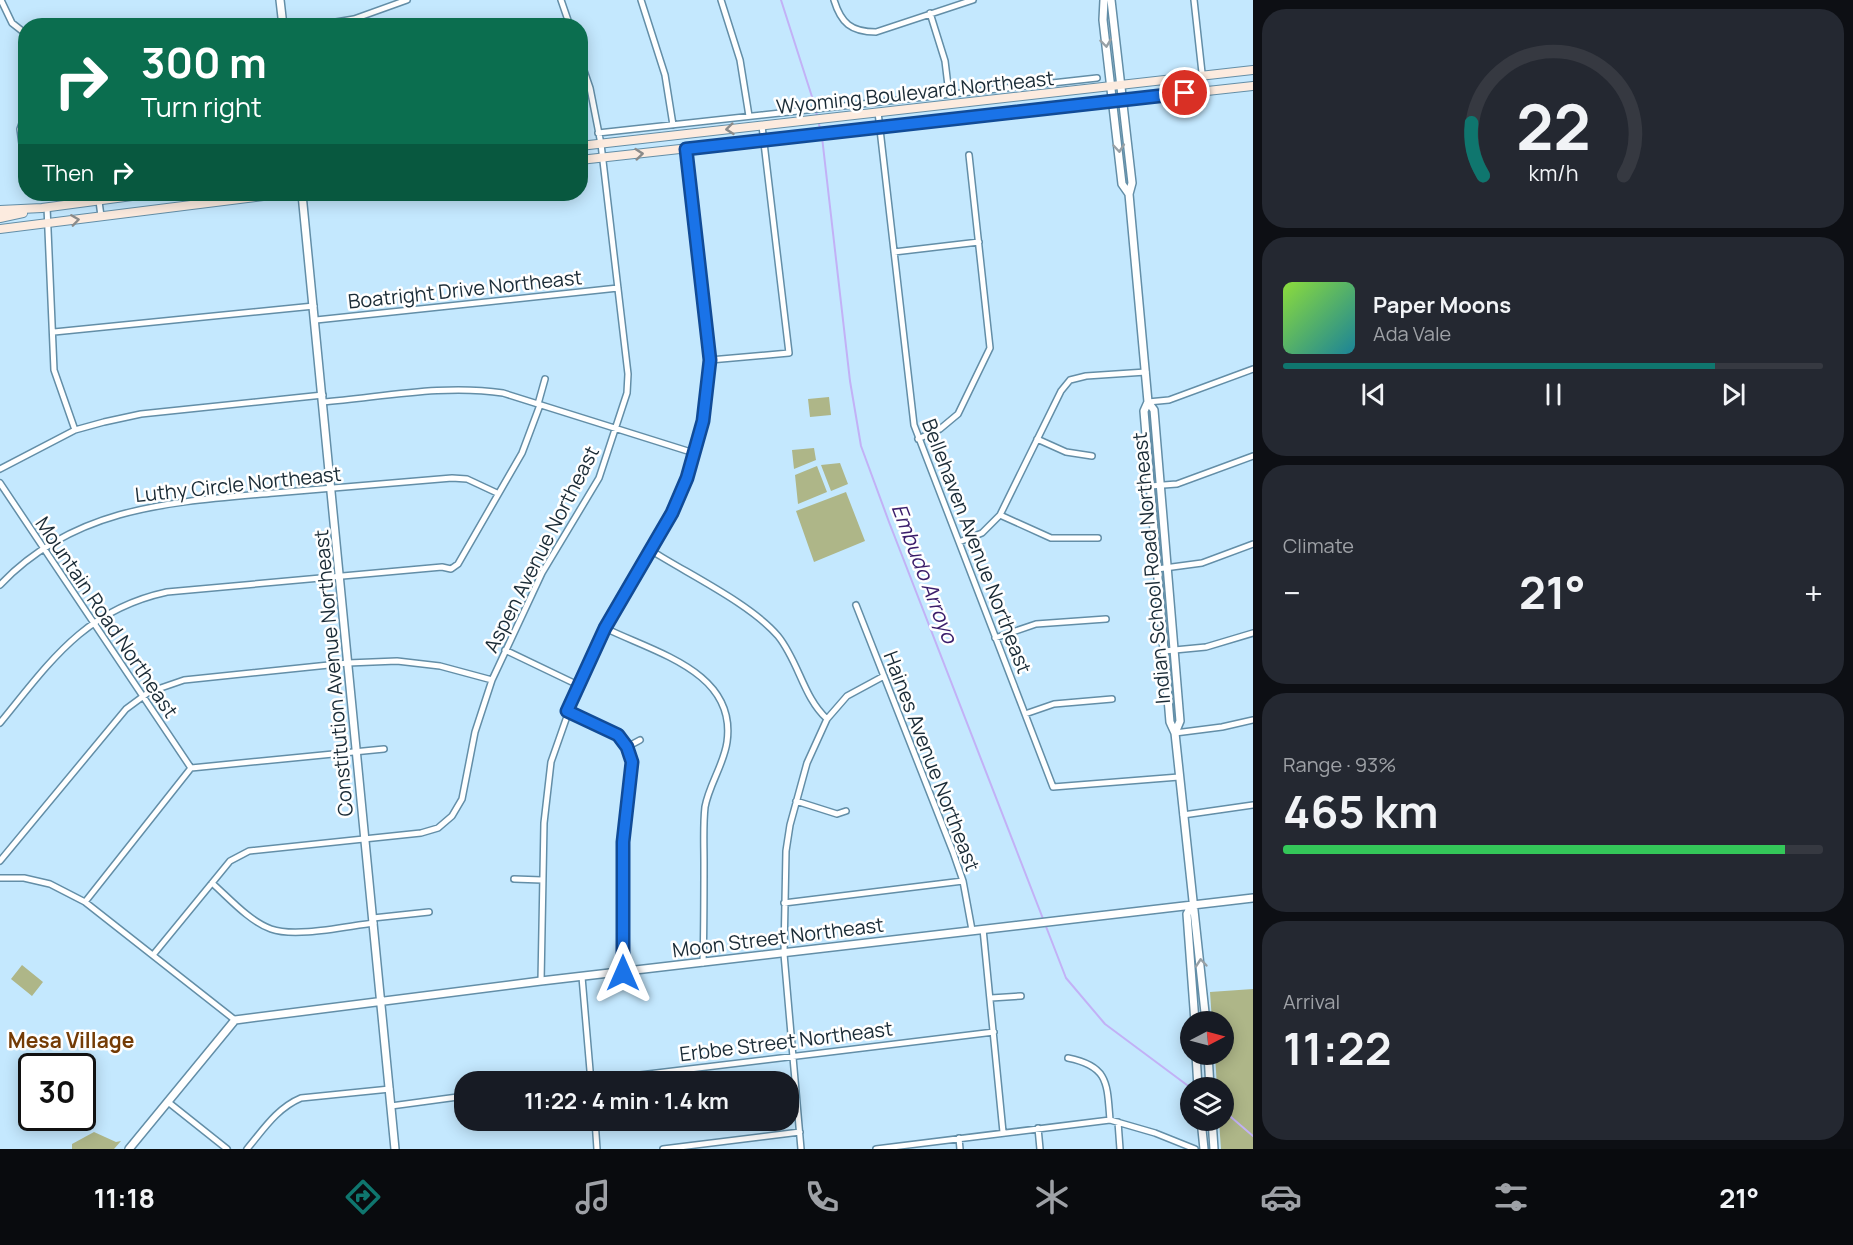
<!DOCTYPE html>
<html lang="en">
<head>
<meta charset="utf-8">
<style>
  :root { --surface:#171b24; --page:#242831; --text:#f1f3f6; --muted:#9ea1a6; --line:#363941; --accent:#0f766e }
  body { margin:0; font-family:Manrope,sans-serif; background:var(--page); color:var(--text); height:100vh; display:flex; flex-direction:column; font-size:22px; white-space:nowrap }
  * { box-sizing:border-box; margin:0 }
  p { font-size:20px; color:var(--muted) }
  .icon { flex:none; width:33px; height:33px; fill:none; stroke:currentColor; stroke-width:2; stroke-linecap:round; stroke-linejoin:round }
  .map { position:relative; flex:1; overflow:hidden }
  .drawer { display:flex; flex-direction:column; gap:9px; padding:9px; background:#0d0f14; width:600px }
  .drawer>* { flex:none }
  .top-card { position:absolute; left:18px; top:18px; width:570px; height:183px; border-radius:24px; box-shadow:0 3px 15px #0003; background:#0b6e4f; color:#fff; overflow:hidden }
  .needle { width:39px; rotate:84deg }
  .tools { position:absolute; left:1180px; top:1011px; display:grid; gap:12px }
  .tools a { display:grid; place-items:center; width:54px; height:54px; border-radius:50%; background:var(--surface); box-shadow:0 3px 15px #0003; font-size:30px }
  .speed { position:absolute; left:18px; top:1053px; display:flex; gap:12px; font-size:30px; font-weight:700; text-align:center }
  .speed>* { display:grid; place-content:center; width:78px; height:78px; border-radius:50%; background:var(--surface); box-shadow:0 3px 15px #0003; line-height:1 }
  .speed .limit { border:3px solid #111; border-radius:9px; background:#fff; color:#111 }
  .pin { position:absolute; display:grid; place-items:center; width:51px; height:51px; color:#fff; margin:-26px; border:3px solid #fff; border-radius:50%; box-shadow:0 2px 6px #0007 }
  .me { position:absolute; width:66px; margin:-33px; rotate:0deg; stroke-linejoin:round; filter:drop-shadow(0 0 4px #0008) }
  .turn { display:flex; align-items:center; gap:21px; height:126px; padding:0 24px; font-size:27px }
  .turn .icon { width:78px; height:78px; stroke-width:2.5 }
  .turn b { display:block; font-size:42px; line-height:51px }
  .then { display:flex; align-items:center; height:57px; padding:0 24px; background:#0003; gap:12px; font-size:22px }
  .big { font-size:45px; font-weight:700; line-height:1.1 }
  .drawer .card { flex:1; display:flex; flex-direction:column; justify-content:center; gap:9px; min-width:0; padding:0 21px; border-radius:24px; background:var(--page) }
  .drawer .dial { align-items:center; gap:0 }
  .dial svg { height:156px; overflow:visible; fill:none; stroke:var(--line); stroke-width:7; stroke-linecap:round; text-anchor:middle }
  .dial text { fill:var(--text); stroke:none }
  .song { display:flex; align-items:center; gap:18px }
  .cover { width:72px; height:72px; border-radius:9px; background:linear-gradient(135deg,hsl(90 70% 55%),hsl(190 70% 35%)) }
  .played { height:6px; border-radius:3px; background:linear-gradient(90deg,var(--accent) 80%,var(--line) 80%) }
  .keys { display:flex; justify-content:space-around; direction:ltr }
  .heat { display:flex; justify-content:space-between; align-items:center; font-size:33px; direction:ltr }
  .charge { height:9px; border-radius:4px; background:linear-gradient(90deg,#34c759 93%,var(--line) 0) }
  .trip { position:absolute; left:454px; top:1071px; width:345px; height:60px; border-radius:24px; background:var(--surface); box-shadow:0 3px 15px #0003; font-weight:700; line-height:60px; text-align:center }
  .menu { display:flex; height:96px; justify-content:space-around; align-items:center; background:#090b0e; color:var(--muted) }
  .menu .icon { width:42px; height:42px }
  .menu .on { color:var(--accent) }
  .menu b { font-size:27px; color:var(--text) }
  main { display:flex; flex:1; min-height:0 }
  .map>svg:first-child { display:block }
  .green { fill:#aeb688 }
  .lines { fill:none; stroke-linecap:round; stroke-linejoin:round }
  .stream { stroke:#c2b1f6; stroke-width:2 }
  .minor-casing { stroke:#638ea7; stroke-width:8 }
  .tertiary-casing { stroke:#638ea7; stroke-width:10 }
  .secondary-casing { stroke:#638ea7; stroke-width:10 }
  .minor { stroke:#fff; stroke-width:5 }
  .tertiary { stroke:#fff; stroke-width:7 }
  .secondary { stroke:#fcebdf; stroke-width:8 }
  .oneway { stroke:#98a0a5 }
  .oneway2 { stroke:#8b8b8a }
  .route-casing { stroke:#114b97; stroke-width:15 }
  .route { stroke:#1a73e8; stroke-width:10 }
  .labels { text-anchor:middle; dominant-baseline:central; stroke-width:5; stroke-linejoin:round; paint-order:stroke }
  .street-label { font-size:20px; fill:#1a2b36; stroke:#fff }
  .water-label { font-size:21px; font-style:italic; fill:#3a1d6b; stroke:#fff }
  .neighbourhood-label { font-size:21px; font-weight:bold; fill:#743b05; stroke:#fff }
</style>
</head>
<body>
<main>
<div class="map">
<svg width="1253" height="1149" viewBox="0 0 1253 1149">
  <rect width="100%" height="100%" fill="#c4e8fe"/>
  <path class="green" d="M829 397 831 415 810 417 808 399Z
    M814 448 816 460 794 469 792 450Z
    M840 463 848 484 831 491 821 465Z
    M817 466 827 492 798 504 795 475Z
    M846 492 865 541 814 562 796 511Z
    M22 965 43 982 32 996 11 979Z
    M1253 989V1149H1221L1219 1121 1224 1120V1088L1217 1087 1215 1055 1224 1054V1022L1212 1021 1210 992Z
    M94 1132 116 1142 121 1141 114 1149H72V1144Z"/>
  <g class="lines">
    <path class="stream" d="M781 0 814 103 822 137 850 381 861 446 889 522 1066 978 1105 1024 1191 1088
      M1224 1111 1253 1136"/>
    <g class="minor-casing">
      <path id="minor" d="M1 0 12 23 26 34
        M561 0 570 26
        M641 0 665 75 673 125
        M721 0 740 60 749 116
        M834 0C841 23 851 32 876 32L973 0
        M1194 0 1204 91
        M930 13 945 61 949 94
        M312 26 354 19 407 0
        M878 112 914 425 1053 787 1179 777
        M598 133 1097 78
        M22 144 20 129 26 112
        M98 194 101 216
        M47 207 54 370 75 430
        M894 252 979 242
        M316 320 618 288
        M54 332 314 306
        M710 360 789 353 762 126
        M323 402C383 397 443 384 503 393L694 453
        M1148 402 1169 400 1253 369
        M538 404 545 379
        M918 439 940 429 958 414 990 348 969 155
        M1037 439 1066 452 1092 456
        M0 469 75 430 104 422 141 414 323 395
        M0 483 191 768
        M1150 486 1177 484 1253 456
        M1000 515 1051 538H1098
        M959 542 982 533 1000 515 1061 391 1070 380 1086 376 1146 372
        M652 551C688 574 751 604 778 636 799 662 803 697 827 719
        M1157 569 1202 563 1253 544
        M0 585C75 506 173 502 274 493 334 488 393 483 452 478L467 479 497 493
        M856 605 953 852 963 881 972 930
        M605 628C656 653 737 672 727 742 724 764 709 785 705 807 703 825 704 844 704 862 704 896 704 929 703 963
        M995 638 1036 624 1106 619
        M505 650 578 685
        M1164 651 1206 647 1253 633
        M567 711 618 735 627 747 632 762 623 842V973
        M1025 714 1054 704 1112 699
        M0 723C50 662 84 610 167 592L442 567 451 569 458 564 522 453 540 405
        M1175 733 1222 727 1253 720
        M627 747 640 740
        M796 801 837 814 846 811
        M1183 815 1253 805
        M0 861 126 709 149 692 184 680 348 663 397 661 440 666 492 680
        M0 878H24L50 884 85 902 235 1020
        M514 879 542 880
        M212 883C229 898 249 921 271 929 296 938 347 926 374 923
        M85 902 191 768 384 749
        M784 903 963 881
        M373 918 429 912
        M983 929 1003 1132
        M153 955 230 861 249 851 421 833 438 828 452 816 462 799 475 732 492 680 542 573 599 478 627 393 628 374 601 144 590 88 580 59
        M582 977 591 1082
        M541 981 544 823 551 762 578 685 605 628 679 498 694 453 708 396 710 360 686 149
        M991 998 1021 996
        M1068 1058C1109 1066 1107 1084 1110 1120
        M582 1082 994 1032
        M168 1102 227 1149
        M391 1106 465 1096
        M595 1120 597 1149
        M1118 1122 1120 1149
        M1038 1128 1040 1149
        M959 1138 960 1149
        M247 1149C263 1130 277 1108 301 1098L390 1089
        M663 1149 800 1132
        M801 1149 784 954 786 851 790 825 807 763 827 719 847 696 884 676
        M876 1149 1110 1120 1155 1133 1195 1149"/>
    </g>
    <g class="tertiary-casing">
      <path id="tertiary" d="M280 0 283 26
        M1104 0 1103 20 1122 184 1129 194
        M1111 0 1132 183 1129 194 1148 402 1144 411 1170 722 1175 733 1206 1022
        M302 194 395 1149
        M1148 402 1154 410 1180 721 1175 733
        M1192 905 1187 914 1195 1022
        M1196 1054 1198 1088
        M1208 1054 1210 1088
        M1201 1120 1204 1149
        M1212 1120 1214 1149
        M129 1149 235 1020 541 981 1253 898"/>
    </g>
    <g class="secondary-casing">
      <path id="secondary" d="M580 146 1253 70
        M580 160 1253 86
        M0 210 42 208 147 194
        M0 218 23 213
        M0 229 279 194"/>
    </g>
    <use href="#minor" class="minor"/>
    <use href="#tertiary" class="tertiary"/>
    <use href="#secondary" class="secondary"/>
  </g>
  <defs><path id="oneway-chevron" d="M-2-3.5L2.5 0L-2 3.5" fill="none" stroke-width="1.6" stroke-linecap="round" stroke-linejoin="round" transform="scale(1.5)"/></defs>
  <g class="oneway">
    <use href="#oneway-chevron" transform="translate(1106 43) rotate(83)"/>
    <use href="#oneway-chevron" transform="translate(1119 148) rotate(85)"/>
    <use href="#oneway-chevron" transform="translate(1201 963) rotate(-95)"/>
  </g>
  <g class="oneway2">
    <use href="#oneway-chevron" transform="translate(730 129) rotate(174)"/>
    <use href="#oneway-chevron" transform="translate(639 154) rotate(-6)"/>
    <use href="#oneway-chevron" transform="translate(75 220) rotate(-8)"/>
  </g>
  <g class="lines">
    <g class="route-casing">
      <path id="route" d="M623 973V842L632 762 627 747 618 735 567 711 605 628 672 513 687 478 703 421 710 360 686 149 1185 93"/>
    </g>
    <use href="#route" class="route"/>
  </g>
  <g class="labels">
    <g class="street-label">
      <text transform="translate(915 92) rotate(-6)">Wyoming Boulevard Northeast</text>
      <text transform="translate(465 289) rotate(-6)">Boatright Drive Northeast</text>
      <text transform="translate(238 484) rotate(-6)">Luthy Circle Northeast</text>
      <text transform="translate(977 546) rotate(69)">Bellehaven Avenue Northeast</text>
      <text transform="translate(541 549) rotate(-63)">Aspen Avenue Northeast</text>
      <text transform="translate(1151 568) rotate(-95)">Indian School Road Northeast</text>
      <text transform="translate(107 617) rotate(56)">Mountain Road Northeast</text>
      <text transform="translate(333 673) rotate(-95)">Constitution Avenue Northeast</text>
      <text transform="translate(932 761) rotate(69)">Haines Avenue Northeast</text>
      <text transform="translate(778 937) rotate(-7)">Moon Street Northeast</text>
      <text transform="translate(786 1041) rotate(-7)">Erbbe Street Northeast</text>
    </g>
    <g class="water-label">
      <text transform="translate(925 573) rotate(69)">Embudo Arroyo</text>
    </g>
    <g class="neighbourhood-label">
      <text x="71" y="1040">Mesa Village</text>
    </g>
  </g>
</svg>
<div class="tools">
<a><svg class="needle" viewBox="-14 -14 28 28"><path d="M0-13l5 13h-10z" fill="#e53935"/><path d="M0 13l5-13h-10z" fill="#9ea1a6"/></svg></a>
<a><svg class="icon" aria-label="layers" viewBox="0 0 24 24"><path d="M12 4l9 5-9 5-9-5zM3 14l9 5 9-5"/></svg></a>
</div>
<div class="speed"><div class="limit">30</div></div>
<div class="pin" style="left:1185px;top:93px;background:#d93025"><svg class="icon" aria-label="arrive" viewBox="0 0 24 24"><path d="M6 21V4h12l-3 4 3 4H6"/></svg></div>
<svg class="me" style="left:623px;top:973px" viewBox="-20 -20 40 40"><path d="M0-17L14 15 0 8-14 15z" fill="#1a73e8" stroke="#fff" stroke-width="4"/></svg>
<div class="trip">11:22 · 4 min · 1.4 km</div>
<div class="top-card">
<div class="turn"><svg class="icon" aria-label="right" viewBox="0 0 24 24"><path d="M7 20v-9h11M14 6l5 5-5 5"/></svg><div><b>300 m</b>Turn right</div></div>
<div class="then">Then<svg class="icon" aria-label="right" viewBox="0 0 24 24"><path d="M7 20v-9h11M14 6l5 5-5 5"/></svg></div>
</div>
</div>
<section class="drawer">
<div class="card dial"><svg viewBox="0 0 100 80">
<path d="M14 69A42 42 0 1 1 86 69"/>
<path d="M14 69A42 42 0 0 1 8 42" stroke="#0f766e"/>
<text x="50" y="56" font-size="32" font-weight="700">22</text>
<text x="50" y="72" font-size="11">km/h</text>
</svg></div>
<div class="card">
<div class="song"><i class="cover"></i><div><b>Paper Moons</b><p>Ada Vale</p></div></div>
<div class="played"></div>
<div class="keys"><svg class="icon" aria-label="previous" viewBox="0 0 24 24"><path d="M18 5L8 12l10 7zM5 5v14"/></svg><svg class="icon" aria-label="pause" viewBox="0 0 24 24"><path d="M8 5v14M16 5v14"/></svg><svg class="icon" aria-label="next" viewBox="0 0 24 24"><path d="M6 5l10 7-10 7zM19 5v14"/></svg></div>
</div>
<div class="card"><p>Climate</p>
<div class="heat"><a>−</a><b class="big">21°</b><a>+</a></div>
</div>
<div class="card"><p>Range · 93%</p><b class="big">465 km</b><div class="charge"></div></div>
<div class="card"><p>Arrival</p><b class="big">11:22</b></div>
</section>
</main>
<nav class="menu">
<b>11:18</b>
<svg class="icon on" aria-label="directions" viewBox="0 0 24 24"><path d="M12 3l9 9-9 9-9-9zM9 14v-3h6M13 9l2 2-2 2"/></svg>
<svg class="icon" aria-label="music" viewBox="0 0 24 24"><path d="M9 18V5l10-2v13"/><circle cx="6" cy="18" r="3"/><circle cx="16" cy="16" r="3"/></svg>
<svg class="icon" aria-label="phone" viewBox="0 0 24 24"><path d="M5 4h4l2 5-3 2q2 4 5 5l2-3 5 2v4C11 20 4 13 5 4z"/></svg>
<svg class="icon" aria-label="climate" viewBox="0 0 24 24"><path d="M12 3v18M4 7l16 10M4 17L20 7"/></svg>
<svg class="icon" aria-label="car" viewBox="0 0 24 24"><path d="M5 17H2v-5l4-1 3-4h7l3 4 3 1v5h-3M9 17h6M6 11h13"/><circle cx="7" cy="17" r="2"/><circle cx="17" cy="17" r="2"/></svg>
<svg class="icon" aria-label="filters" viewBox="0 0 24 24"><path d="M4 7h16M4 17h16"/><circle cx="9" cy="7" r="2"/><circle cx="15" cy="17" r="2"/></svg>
<b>21°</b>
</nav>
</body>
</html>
